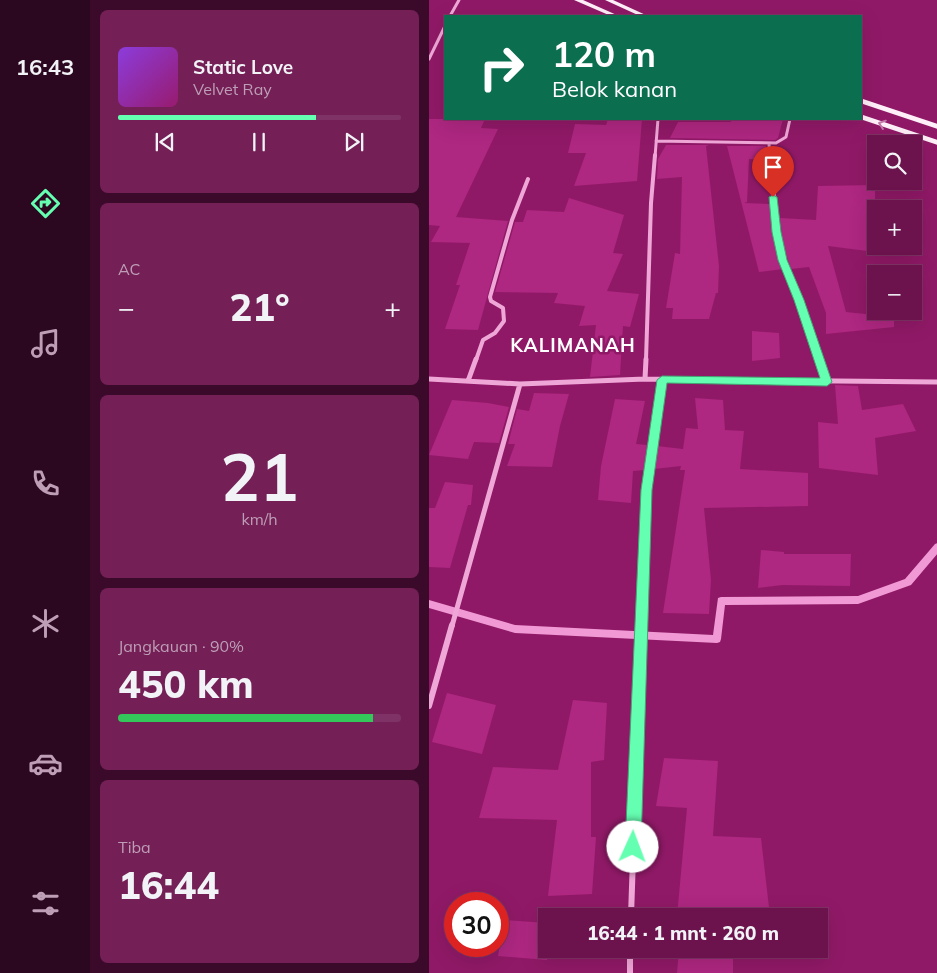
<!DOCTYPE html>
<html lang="id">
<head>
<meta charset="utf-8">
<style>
  :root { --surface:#6c134d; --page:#742057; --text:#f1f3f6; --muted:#be9eb6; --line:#7f3265; --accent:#65ffb1 }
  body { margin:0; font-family:Mulish,sans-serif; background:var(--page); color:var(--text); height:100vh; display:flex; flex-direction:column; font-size:19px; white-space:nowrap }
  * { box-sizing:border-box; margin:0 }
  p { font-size:16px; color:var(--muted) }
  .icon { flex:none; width:28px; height:28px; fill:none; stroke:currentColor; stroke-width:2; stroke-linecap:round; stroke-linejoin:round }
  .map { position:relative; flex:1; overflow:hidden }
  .details { display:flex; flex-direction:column; gap:10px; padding:10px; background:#3b0a2a; width:339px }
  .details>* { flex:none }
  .hud { position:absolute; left:15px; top:15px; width:418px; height:105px; border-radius:0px; box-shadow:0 5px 20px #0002,0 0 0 1px var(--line); background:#0b6e4f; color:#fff; overflow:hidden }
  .buttons { position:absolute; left:438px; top:135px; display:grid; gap:10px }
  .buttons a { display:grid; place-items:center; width:55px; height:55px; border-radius:0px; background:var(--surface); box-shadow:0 5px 20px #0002,0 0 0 1px var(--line); font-size:25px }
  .speed { position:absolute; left:15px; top:892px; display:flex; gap:10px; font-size:25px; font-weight:700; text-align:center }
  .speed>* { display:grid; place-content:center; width:65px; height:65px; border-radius:50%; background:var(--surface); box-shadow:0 5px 20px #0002,0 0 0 1px var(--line); line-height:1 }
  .speed .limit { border:8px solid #d22; background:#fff; color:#111 }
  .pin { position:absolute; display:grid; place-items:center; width:42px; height:42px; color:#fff; margin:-51px -21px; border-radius:50% 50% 50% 0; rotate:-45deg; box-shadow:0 0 5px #0007 }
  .pin .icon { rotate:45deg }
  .me { position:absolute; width:55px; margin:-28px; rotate:2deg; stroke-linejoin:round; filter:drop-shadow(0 0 4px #0008) }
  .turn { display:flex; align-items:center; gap:18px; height:105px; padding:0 25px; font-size:22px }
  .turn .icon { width:65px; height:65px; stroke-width:2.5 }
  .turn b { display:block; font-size:35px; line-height:42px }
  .big { font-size:38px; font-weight:800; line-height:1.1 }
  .details .card { flex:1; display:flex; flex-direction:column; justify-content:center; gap:8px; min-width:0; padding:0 18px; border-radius:8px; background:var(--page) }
  .details .dial { align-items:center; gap:0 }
  .dial b { font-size:65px; line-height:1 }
  .song { display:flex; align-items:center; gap:15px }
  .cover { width:60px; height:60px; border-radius:8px; background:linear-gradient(135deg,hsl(270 70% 55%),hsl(320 70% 35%)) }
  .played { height:5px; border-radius:2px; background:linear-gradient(90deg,var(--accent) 70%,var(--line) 70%) }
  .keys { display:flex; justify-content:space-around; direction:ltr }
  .heat { display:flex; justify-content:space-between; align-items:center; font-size:28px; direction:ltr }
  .charge { height:8px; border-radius:4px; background:linear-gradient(90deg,#34c759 90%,var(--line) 0) }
  .trip { position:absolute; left:109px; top:908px; width:290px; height:50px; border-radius:0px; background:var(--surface); box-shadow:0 5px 20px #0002,0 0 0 1px var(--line); font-weight:800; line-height:50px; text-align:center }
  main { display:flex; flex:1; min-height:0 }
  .menu { display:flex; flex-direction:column; width:90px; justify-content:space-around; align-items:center; background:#2b081f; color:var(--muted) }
  .menu .icon { width:35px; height:35px }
  .menu .active { color:var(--accent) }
  .menu b { font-size:22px; color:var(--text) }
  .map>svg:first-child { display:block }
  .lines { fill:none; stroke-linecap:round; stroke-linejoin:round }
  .stream { fill:#f199d5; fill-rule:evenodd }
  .building { fill:#ae2781 }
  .minor-far3 { stroke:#efa7d7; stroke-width:3 }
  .minor-far2 { stroke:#efa7d7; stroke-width:4 }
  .minor-far1 { stroke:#efa7d7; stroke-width:5 }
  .minor { stroke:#efa7d7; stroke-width:6 }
  .primary { fill:#ffeff9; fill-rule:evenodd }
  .oneway { stroke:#c279a9 }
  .route { fill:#65ffb1; stroke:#42a673 }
  .labels { text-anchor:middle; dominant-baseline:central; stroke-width:5; stroke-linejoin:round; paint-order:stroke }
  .district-label { font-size:19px; font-weight:bold; letter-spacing:1px; fill:#fff; stroke:#901967 }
</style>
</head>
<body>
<main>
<nav class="menu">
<b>16:43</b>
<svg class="icon active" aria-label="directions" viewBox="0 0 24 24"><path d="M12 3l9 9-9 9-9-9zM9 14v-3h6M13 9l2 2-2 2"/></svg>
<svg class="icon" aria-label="music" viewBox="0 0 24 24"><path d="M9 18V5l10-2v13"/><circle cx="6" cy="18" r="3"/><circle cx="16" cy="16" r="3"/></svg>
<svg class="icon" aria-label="phone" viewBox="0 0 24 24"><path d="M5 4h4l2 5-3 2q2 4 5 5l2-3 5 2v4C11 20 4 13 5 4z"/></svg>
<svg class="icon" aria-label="climate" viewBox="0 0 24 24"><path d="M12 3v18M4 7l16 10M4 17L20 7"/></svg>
<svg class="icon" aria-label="car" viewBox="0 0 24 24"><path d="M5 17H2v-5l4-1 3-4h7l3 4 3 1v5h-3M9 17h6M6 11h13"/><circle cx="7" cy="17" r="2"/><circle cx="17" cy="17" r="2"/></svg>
<svg class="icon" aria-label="filters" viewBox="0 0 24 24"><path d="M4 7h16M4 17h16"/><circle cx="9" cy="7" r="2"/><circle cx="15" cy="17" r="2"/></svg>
</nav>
<section class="details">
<div class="card">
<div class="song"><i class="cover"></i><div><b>Static Love</b><p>Velvet Ray</p></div></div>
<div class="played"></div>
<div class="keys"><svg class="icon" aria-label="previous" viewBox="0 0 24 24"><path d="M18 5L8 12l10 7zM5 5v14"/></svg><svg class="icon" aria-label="pause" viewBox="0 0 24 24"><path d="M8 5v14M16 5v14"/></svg><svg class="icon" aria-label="next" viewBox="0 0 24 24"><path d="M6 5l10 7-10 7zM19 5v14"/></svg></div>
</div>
<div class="card"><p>AC</p>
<div class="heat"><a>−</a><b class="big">21°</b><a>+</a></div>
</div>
<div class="card dial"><b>21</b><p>km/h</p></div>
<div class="card"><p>Jangkauan · 90%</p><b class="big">450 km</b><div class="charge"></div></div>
<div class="card"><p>Tiba</p><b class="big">16:44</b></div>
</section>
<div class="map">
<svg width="509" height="973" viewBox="0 0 509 973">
  <rect width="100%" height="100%" fill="#901967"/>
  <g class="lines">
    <path class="stream" d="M509 543V553L482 585 429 604 296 605 292 639 291 642 288 643 86 633 0 608V600L86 625 284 635 289 598 292 597 429 596 476 579 506 544Z"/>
  </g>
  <path class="building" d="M0 119H56L52 128 69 129 27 217 79 221 49 330 16 329 31 285H27L41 243 2 242 11 226 0 225Z
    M179 119H213L208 181 145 186 157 153H139L146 124 177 125Z
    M303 119H354L349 138 346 140 241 138 249 122H302Z
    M237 145H280L277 146 290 266 289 293H287L280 319H243L244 308H237L246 253 251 254 253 177 228 179 229 159Z
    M298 146H337L338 160 320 159 318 202 315 203 341 204 346 247 354 269 330 272Z
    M446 185V252L399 246 417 312 465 317V327L397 334V313L380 267 362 269 354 245 351 218 387 220 389 186Z
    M140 198 195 215 184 253 194 254 178 291 210 294 201 327 194 326 191 375 161 377 167 325 150 326 156 306 125 303 129 293 66 292 86 222H94L98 210 135 212Z
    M323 331 350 333 351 358 323 361Z
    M406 385 429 386 433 410 474 404 487 431 446 438 449 475 390 468 389 422 409 424Z
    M105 393 140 394 131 426 123 467 78 466 86 444H79L88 409 100 411Z
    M266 398 294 400 296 430 315 431 311 469 379 473V506L275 508 282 580 280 614 234 613 256 470H251L252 466 225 469 228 446 254 449 257 428 269 429Z
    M186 399 216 401 207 444 219 445 216 470 204 471 202 503 169 500 172 466Z
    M23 400 59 403 80 407 70 443 45 442 39 459 0 455Z
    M16 482 44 485 42 505H39L21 568 0 567V508H6Z
    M332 550 355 552V554H422L421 586 353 585 329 588Z
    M18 693 67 705 53 754 3 742Z
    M144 700 178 703 175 760 162 762V837H167L163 894 119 896 128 820 50 818 64 767 129 770Z
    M235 758 289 761 284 836 332 838 341 916H248L258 808 227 806Z
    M75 920 118 923V960L69 956Z
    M250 949H304V973H248Z"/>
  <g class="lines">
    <path class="minor-far3" d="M21 16 30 0
      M0 59 16 26
      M227 141 347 143 357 137 361 119
      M340 144 341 157
      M226 157 229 119"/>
    <path class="minor-far2" d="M341 155 350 246 390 360
      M47 360 54 340 66 333 75 321 74 308 62 301 61 297 83 220 99 179
      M217 360 222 203 226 155"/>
    <path class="minor-far1" d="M390 359 398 382
      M0 379 91 384 216 379 509 382
      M216 379 217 359
      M39 381 47 359
      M23 626 91 384
      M212 626 217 490 233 380"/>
    <path class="minor" d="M0 706 23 625
      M202 916 212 625
      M201 949V973"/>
    <path class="primary" d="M145 0H154L190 16H182Z
      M176 0H184L219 16H211Z
      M431 98 509 124V129L431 103Z
      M431 114 509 140V145L431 119Z"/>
  </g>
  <defs><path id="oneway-chevron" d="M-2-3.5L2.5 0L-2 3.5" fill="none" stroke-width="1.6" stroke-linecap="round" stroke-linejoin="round" transform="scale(1.25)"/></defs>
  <use class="oneway" href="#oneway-chevron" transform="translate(453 124) rotate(-161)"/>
  <path class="route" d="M344 195 348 197 352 232 358 260 375 300 403 382 398 386 238 383 223 490 212 847 209 853 204 855 198 853 196 847 212 490 228 380 233 376 391 378 365 300 349 260 343 232 340 197Z"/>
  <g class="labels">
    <g class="district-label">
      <text x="144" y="345">KALIMANAH</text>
    </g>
  </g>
</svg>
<div class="buttons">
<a><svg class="icon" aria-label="search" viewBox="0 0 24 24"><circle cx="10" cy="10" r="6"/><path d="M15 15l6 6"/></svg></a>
<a>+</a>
<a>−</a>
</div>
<div class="speed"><div class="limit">30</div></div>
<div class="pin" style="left:344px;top:197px;background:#d93025"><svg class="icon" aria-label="arrive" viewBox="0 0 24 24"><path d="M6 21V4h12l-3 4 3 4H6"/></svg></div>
<svg class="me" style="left:204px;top:847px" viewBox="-20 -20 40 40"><circle r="19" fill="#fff"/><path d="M0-13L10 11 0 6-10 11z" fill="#65ffb1"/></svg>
<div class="trip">16:44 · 1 mnt · 260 m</div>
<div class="hud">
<div class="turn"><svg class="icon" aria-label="right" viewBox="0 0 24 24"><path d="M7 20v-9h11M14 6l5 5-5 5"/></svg><div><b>120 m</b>Belok kanan</div></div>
</div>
</div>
</main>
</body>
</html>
